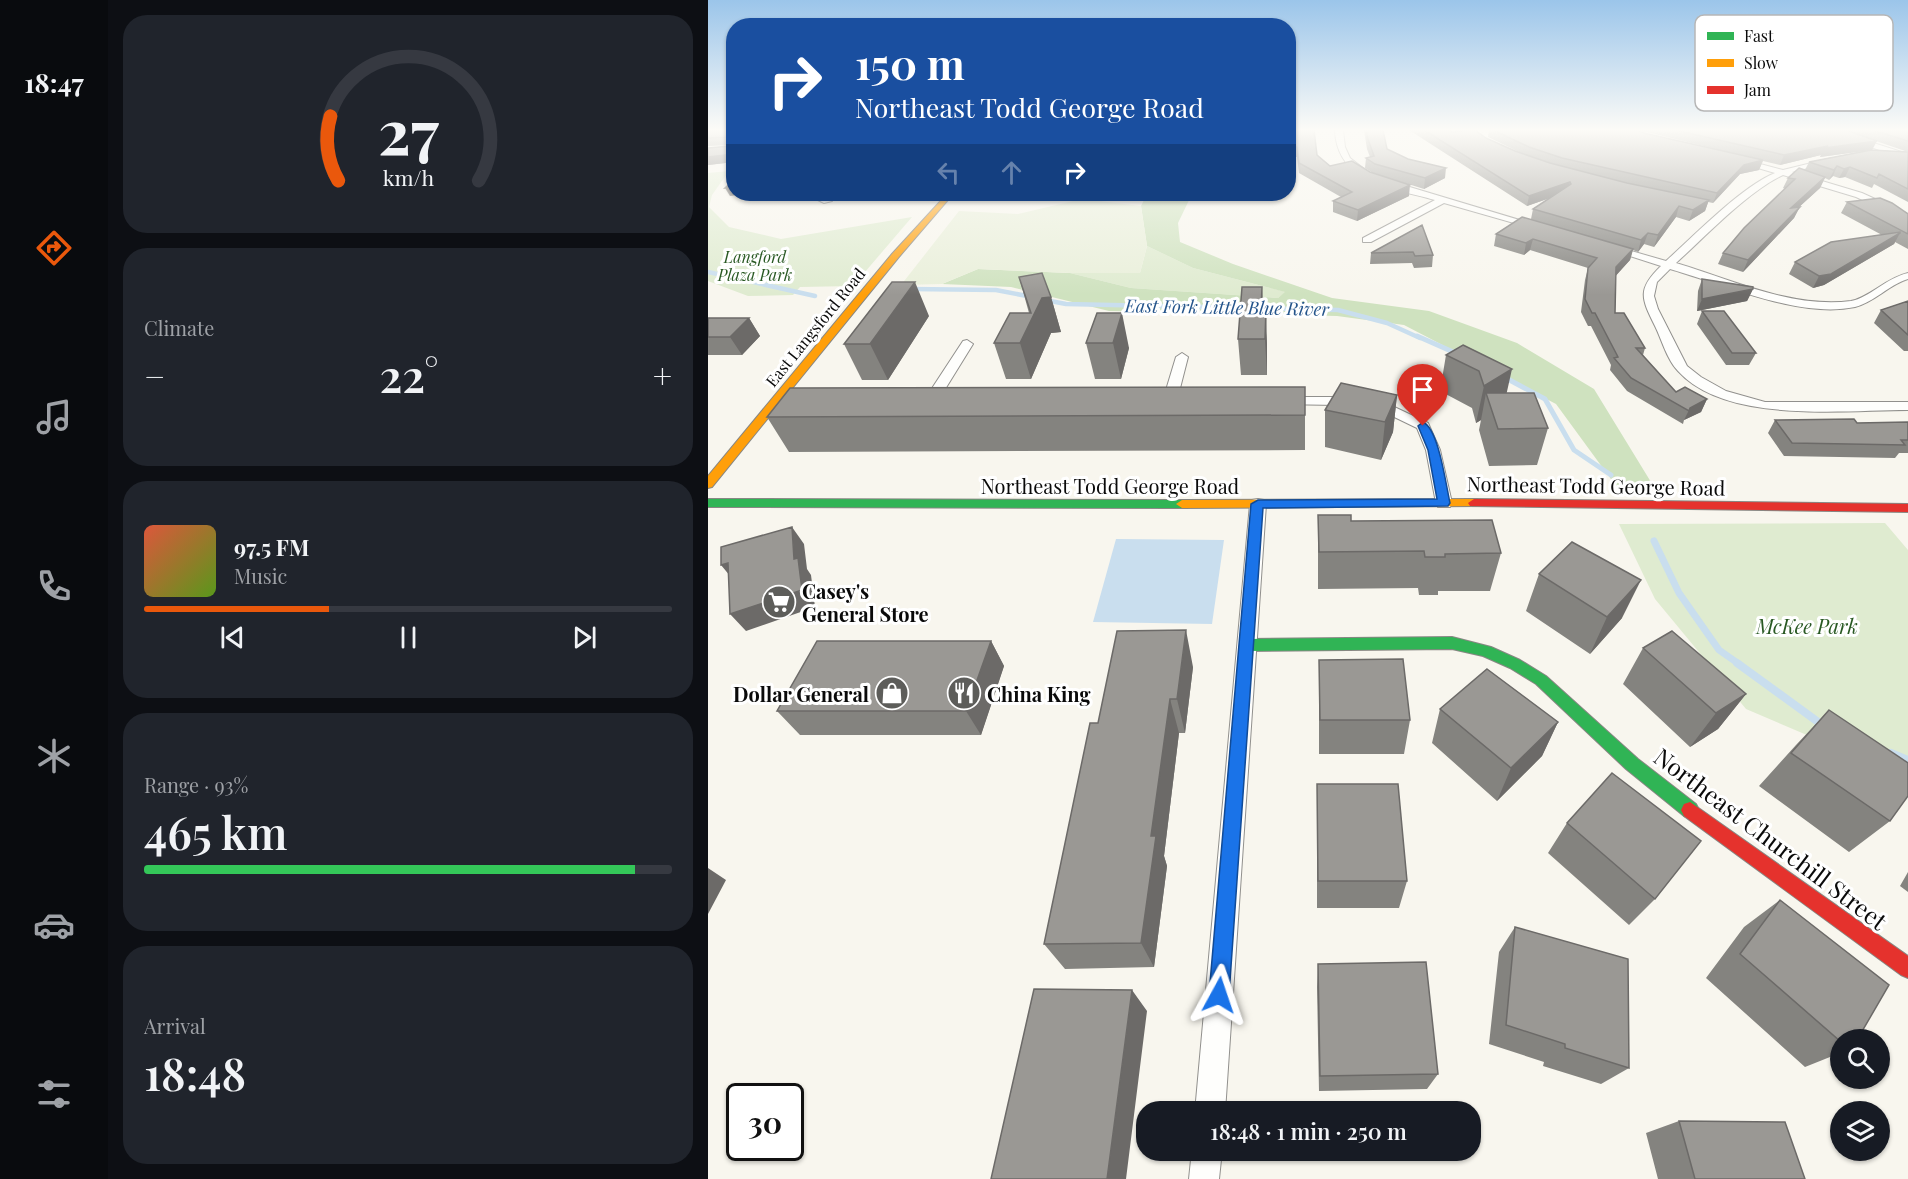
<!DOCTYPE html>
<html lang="en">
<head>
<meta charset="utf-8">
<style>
  :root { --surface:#171b24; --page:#20242c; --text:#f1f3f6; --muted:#9ea1a6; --line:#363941; --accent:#ea580c }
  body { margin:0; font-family:"Playfair Display",serif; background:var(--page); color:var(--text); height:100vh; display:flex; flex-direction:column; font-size:22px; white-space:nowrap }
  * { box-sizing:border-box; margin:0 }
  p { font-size:20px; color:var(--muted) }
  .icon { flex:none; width:33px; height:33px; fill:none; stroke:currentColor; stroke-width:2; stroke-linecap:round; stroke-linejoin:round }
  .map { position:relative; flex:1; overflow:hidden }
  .side { display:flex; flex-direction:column; gap:15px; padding:15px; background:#0d0f14; width:600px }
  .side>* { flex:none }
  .hud { position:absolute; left:18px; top:18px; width:570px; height:183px; border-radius:24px; box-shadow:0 2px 4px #0004; background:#1a4fa0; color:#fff; overflow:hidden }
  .fabs { position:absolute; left:1122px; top:1029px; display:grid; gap:12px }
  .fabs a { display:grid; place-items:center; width:60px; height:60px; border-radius:50%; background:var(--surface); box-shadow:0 2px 4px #0004; font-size:30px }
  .speed { position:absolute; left:18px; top:1083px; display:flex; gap:12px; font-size:30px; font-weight:700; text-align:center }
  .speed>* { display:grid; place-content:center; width:78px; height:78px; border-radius:50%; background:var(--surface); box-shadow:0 2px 4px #0004; line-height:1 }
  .speed .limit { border:3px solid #111; border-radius:9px; background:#fff; color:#111 }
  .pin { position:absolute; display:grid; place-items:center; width:51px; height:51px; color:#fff; margin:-62px -26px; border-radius:50% 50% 50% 0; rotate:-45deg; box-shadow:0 0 6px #0007 }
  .pin .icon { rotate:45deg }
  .me { position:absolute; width:66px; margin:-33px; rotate:5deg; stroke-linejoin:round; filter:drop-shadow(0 0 4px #0008) }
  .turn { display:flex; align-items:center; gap:21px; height:126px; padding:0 30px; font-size:27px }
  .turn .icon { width:78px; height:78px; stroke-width:2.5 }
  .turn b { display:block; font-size:42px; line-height:51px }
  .lanes { display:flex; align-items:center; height:57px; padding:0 30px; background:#0003; justify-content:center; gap:30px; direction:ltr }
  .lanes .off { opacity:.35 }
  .big { font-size:45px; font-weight:600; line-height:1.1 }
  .side .widget { flex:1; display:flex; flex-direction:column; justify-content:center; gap:9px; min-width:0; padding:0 21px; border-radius:24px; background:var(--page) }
  .side .dial { align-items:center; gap:0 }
  .dial svg { height:156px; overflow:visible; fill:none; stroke:var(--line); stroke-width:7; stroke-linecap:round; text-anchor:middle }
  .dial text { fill:var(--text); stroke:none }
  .song { display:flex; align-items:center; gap:18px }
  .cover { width:72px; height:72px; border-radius:9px; background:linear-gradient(135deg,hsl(10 70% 55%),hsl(90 70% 35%)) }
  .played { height:6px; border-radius:3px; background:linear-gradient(90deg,var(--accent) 35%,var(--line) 35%) }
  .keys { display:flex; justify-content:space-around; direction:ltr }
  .heat { display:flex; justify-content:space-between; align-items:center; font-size:33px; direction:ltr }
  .charge { height:9px; border-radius:4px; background:linear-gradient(90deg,#34c759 93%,var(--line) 0) }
  .trip { position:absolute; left:428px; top:1101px; width:345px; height:60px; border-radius:24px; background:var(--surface); box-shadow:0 2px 4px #0004; font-weight:600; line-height:60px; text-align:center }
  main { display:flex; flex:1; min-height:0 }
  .tab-bar { display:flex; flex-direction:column; width:108px; justify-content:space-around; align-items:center; background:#090b0e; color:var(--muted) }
  .tab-bar .icon { width:42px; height:42px }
  .tab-bar .selected { color:var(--accent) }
  .tab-bar b { font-size:27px; color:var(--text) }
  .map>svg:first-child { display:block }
  .green { fill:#dfebd0 }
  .forest { fill:#cfe2bf }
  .pitch { fill:#e9efda }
  .water { fill:#c9deee }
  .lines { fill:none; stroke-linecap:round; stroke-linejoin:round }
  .stream-far3 { stroke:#c9deee; stroke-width:4.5 }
  .stream-far2 { stroke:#c9deee; stroke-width:5 }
  .stream-far1 { stroke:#c9deee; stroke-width:7 }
  .stream { stroke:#c9deee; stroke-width:8 }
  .street-casing { stroke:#91908d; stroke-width:2 }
  .fast-casing { stroke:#888783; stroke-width:2 }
  .slow-casing { stroke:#888783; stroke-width:2 }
  .jam-casing { stroke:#888783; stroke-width:2 }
  .street { fill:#fefefc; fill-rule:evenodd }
  .fast { fill:#30b455; fill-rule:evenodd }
  .slow { fill:#ff9f0a; fill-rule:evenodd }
  .jam { fill:#e5322d; fill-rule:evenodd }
  .wall { fill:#84837f; fill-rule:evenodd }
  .shaded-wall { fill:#6c6a68 }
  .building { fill:#9a9894; stroke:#6c6a68; stroke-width:1.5 }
  .route { fill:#1a73e8; stroke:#114b97; stroke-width:1.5 }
  .labels { text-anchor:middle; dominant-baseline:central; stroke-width:6; stroke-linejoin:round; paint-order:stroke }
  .far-park-label { font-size:16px; font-style:italic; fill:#295923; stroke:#fff }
  .far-street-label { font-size:16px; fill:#0a0a0a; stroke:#fff }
  .far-water-label { font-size:18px; font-style:italic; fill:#24548b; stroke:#fff }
  .street-label { font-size:20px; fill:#0a0a0a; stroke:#fff }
  .poi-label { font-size:20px; font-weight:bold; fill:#0a0a0a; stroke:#fff; text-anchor:start }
  .park-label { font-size:20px; font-style:italic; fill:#295923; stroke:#fff }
  .near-street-label { font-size:24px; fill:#0a0a0a; stroke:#fff }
  .key { fill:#fff; stroke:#b6b6b6; stroke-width:1.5 }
  .key-label { font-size:16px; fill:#0a0a0a }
</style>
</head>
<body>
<main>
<nav class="tab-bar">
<b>18:47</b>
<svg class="icon selected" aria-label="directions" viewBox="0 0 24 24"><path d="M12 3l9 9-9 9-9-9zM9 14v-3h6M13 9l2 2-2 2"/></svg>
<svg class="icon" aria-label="music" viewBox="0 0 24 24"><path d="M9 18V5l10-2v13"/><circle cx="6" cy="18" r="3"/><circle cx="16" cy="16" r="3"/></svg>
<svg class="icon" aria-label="phone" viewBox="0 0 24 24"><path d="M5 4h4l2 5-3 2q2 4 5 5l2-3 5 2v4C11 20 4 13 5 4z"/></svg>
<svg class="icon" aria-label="climate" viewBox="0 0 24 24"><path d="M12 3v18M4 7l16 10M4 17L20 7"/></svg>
<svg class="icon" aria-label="car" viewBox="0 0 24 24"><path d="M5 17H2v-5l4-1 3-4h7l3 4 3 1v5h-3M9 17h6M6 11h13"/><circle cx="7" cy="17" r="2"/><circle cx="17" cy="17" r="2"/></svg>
<svg class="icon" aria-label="filters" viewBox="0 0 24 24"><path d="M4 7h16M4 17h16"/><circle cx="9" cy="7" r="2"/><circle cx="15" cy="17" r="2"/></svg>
</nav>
<section class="side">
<div class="widget dial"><svg viewBox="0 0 100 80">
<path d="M14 69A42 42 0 1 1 86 69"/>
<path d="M14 69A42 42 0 0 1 10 36" stroke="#ea580c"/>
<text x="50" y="56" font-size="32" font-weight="700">27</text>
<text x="50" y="72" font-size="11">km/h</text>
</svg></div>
<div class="widget"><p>Climate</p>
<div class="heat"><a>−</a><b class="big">22°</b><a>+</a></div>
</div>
<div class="widget">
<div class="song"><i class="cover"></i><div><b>97.5 FM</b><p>Music</p></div></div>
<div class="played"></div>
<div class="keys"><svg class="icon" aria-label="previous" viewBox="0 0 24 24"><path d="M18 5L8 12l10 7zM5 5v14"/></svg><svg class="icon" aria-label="pause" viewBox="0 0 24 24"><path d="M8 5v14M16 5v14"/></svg><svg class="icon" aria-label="next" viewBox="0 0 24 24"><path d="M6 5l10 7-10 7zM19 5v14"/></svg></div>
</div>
<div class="widget"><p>Range · 93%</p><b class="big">465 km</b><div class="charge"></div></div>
<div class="widget"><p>Arrival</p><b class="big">18:48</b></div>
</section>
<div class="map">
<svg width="1200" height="1179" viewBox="0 0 1200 1179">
  <rect width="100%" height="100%" fill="#f8f6ee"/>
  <path class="green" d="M21 171 4 195 1 207 21 227 73 239 204 217 145 286 92 287 85 295 40 296 0 281V173Z
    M439 246 485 268 578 292 570 298 423 288 362 273H432Z
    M1177 523 1200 550V778L1038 709 947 599 911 524Z"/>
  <path class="forest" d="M439 194H484L470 223 472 242 525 264 624 298 721 311 809 343 886 389 946 487 908 486 848 404 696 325 629 316 401 311 303 287 234 284 270 269 362 273 423 288 570 298 577 292 485 268 439 246 433 206Z"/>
  <path class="pitch" d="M374 199 433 206 439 246 432 273H362L270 269 234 284 193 285 251 211 310 214Z"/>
  <path class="water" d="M408 539 516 540 504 624 385 622Z"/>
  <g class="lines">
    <path class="stream-far3" d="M0 272 107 296
      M203 289 288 290 324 297
      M337 300 358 304 630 310 679 323 712 338"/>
    <path class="stream-far2" d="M709 336 752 355
      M794 376 837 399 866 450 903 475"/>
    <path class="stream-far1" d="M946 541 971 593 1011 650 1031 664"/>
    <path class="stream" d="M1029 663 1117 727
      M1183 753 1200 760"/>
    <g class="street-casing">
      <path id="street" d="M627 130H635L637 147 642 158 665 176 835 227 830 230 736 203 663 242H655V238L727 200C685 188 629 184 627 130Z
        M1114 130H1125L1200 154V160Z
        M1026 157 1075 170 1124 158V162L1084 172 1154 193 1200 214V221L1148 197 1075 175C1039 192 998 236 968 263 1022 279 1085 309 1143 301 1161 298 1178 278 1200 273V279C1180 285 1167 302 1147 307 1092 319 1015 284 962 269L949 282 946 296 950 309 979 366 993 377 1018 391 1057 402H1200V410C1134 410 1018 424 970 371 959 360 954 340 947 326 933 298 929 289 953 266L894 247 899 244 958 261C987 235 1033 187 1067 173L1026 161Z
        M98 194H110L124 201 116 203Z
        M259 340 265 344 231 399 224 403 219 402 217 399 255 341Z
        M474 353 480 357 469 400 467 403H457L455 400 468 357Z
        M573 397H630L680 404 720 423 732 450 744 503 742 507H730L728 503 718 450 709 428 676 412 630 405 568 404 566 401Z
        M550 499 556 500 558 504 517 1112H487L542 504 544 500Z
        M484 1150H514L511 1179H481Z"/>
    </g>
    <g class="fast-casing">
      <path id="fast" d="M0 499 474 500 480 504 474 508 0 507Z
        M744 637 783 647 812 660 838 676 930 759 988 804 991 810 988 816 982 818 976 816 918 769 828 684 802 668 775 656 744 649 539 651 534 649 532 645 534 641 539 639Z"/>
    </g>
    <g class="slow-casing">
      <path id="slow" d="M239 194H245L190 258 4 487 0 488V476L184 254Z
        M766 499 770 500 772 503 770 506 474 508 468 504 474 500Z"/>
    </g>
    <g class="jam-casing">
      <path id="jam" d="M766 499 1200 504V512L762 506 760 503Z
        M982 802 1200 956V978L1193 975 976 816 973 810 976 804Z"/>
    </g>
    <use href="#street" class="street"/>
    <use href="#fast" class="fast"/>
    <use href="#slow" class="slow"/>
    <use href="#jam" class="jam"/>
  </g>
  <path class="wall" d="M0 130H26V162L0 165V148L22 146 23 145 0 146Z
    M586 130 609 155 622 166 665 173 657 168 658 158 662 157 659 149 656 130H743L744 132 778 138 813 153 780 137 781 130H1200V152L1168 141 1164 150 1200 152V202L1166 184 1164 188 1137 177 1131 178 1125 176 1121 180 1117 178 1112 188 1091 207 1086 218 1035 272 1010 264 1015 253 1077 189 1075 188 1080 178 1097 170 1101 162 1155 151 1112 157 1113 155 1072 165 1055 161 1051 170 1032 174 1005 203 1000 202 997 211 981 221 968 217 946 247 936 244 930 252 925 250 922 260 908 275 907 313 937 348 935 355 968 392 999 399 993 412 976 420 975 424 919 391 902 370 903 365 883 326H880L873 312 877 280 880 268 822 250 816 255 786 246 788 234 823 219 825 209 842 198 819 206 701 130H675L679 149 737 178 716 189 681 178 701 196 649 221 625 212V201L633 197 591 173 589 157H587ZM930 130 1016 151 936 133Z
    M1139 202 1200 214V249L1187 242 1186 244 1116 285 1105 288 1081 274 1087 262 1174 235 1133 213Z
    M714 225 725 255 724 267 706 268 704 263 662 264 663 253Z
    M311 277 343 297 353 332 343 333 323 379H298L286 343 321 313Z
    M994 279 1045 289 1039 301 989 311 990 291Z
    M1200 301V351H1196L1166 323 1173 310Z
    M556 309 559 345V375H533L530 339Z
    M994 311 1048 353 1041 365H1018L989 324Z
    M389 313 421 348 413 379H387L378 343Z
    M221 316 180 380H154L136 344Z
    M0 318H41L52 336 34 355H0Z
    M755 345 798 393 840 428 829 465 781 466 771 430 773 420 768 423 764 408 732 391 738 355Z
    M597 387V450L81 452 59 417Z
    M689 395 685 432 673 460 617 447V410Z
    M1067 420 1149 423 1200 422V453H1191L1187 458 1076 456 1060 433Z
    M610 515 643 521 793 553 782 591H730V595H711L710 588 610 589Z
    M831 574 914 618 882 654 818 611Z
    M283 641 296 666 273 735H92L69 711Z
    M935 648 1038 694 1010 729 982 747 915 684Z
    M611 660 702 720 696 754H611Z
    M485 667 477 733H471L456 856 459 866 446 967 357 969 336 944 390 723Z
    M732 709 850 722 834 756 789 801 724 743Z
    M1121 710 1182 821 1141 852 1051 786 1088 745Z
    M609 784 699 881 691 908H609Z
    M859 823 947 899 921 925 840 853Z
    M1200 872V892L1192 886Z
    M1072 900 1132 1041V1053L1097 1067 998 978 1036 927Z
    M807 927 921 1068 893 1084 835 1066 836 1062 781 1044 791 952Z
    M610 964 730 1074 719 1089 611 1091 609 987Z
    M971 1121 1097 1179H950L938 1133Z"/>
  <path class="shaded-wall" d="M1169 141 1164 150 1112 157 1113 155 1072 165 1076 155 1120 146Z
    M26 154V162L0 165V157Z
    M1055 160 1051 170 1032 174 1005 203 1009 193 1036 165Z
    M1129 166 1125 176 1121 180 1126 170Z
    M1142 167 1137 177 1131 178 1136 169Z
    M738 168 737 178 716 189 717 178Z
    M1117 177 1112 188 1078 219 1083 208Z
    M862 182 859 192 819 206 821 196Z
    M702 185 701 196 649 221 650 210Z
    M26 187V194H39L22 196 17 188Z
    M1001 200 997 211 981 221 985 210Z
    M971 206 968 217 946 247 950 235Z
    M1092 207 1086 218 1035 272 1040 260Z
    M940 233 936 244 930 252 933 240Z
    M1192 233 1186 244 1116 285 1105 288 1111 276Z
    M825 239 822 250 816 255 818 243Z
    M925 249 922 260 905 279 908 267Z
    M207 282 221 316 180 380 162 344Z
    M554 287 556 321 553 309Z
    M1045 289 1039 301 989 311 994 299Z
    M343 297 353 332 343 333 323 379 312 343 334 298Z
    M558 309 559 345V375L557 339Z
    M414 313 421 348 413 379 405 343Z
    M41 318 52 336 34 355 22 337Z
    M804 369 796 405 778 393 773 420 768 423 776 386Z
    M689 395 685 432 673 460 677 422Z
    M999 399 993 412 976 420 982 408Z
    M84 527 96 544 99 569 103 575 107 607 38 631 22 614 86 559Z
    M20 563 27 582 13 565Z
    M933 580 914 618 882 654 899 617Z
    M478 630 485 667 477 733 469 699Z
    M283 641 296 666 273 735 258 711Z
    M1038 694 1010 729 982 747 1008 713Z
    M462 699 471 733 456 856 459 866 446 967 433 943 443 836Z
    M850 722 834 756 789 801 803 768Z
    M0 868 18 880 0 914Z
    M424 990 439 1011 418 1179H399Z"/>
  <path class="building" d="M0 130H26V154L0 157V148L22 146 24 137 0 138Z
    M586 130H606L609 155 622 166 644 161 662 172 702 185 650 210 625 201 644 192 591 163 589 147H587Z
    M658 130H675L679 149 700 159 738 168 717 178 667 164 658 158 666 156 660 139Z
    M716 130H743L744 132 767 130 778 138 807 151 842 163 919 183 1001 200 985 210 971 206 950 235 940 233 933 240 825 209 863 184 862 182 821 196Z
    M785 130H929L936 133 1055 160 1036 165 1009 193 854 158 821 147Z
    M967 130H1138L1169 141 1117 148 1120 146 1076 155Z
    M1164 130H1200V141Z
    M1163 150 1200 152V189L1171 174 1169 178 1142 167 1136 169 1129 166 1126 170 1101 162Z
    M1091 168 1117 177 1083 208 1092 207 1040 260 1015 253 1036 228 1087 179 1080 178Z
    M26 180V187L17 188Z
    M1172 198 1184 203 1200 214V234L1139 202Z
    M814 217 925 249 908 267 907 313H916L937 348H928L968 392 977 387 999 399 982 408 981 411 923 378 906 358 910 357 887 313H884L877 299 880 268 889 258 825 239 818 243 788 234Z
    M714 225 725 255 707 256 705 252 663 253Z
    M1192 232V233L1123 274 1111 276 1087 262 1123 242Z
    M334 273 343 297 334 298 312 343H286L302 313H323L311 277Z
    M994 279 1045 287V289L994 299Z
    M184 282H207L162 344H136Z
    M534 287H554L553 309H558L557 339H530Z
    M1200 301V335L1173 310Z
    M994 311H1016L1048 353H1024Z
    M389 313H414L405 343H378Z
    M0 318H41L22 337H0Z
    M755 345 804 369 776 386 771 371 738 355Z
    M633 383 689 395 677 422 617 410Z
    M597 387V415L59 417 82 388Z
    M778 393H826L840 428 790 429Z
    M1146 419 1149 423 1200 422V440H1193L1197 445 1084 443 1067 420Z
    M610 515H643V521L784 520 793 553 737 554V557H717L716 551 611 552Z
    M84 527 86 559 90 558 94 590 22 614 20 563 13 565V547Z
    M864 542 933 580 899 617 831 574Z
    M478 630 469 699H462L443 836H448L433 943 336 944 382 723H390L409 631Z
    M964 631 1038 694 1008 713 935 648Z
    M109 641H283L258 711H69Z
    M695 659 702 720H612L611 660Z
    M779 669 850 722 803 768 732 709Z
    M1121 710 1200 763V796L1182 821 1083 753Z
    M904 773 993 841 947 899 859 823Z
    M609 784H690L699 881H610Z
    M1072 900 1181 985 1149 1040H1132V1041L1032 954Z
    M807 927 920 959 921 1068 857 1048V1044L798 1025Z
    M718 962 730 1074 612 1076 610 964Z
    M326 989 424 990 399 1179H283Z
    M971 1121 1077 1122 1097 1179H987Z"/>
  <linearGradient id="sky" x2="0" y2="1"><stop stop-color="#9bc5ea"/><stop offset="0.44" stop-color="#fcfbf7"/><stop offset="1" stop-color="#fcfbf7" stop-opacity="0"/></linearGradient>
  <rect width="1200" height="295" fill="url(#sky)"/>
  <path class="route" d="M715 422C731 429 738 486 742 503L740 506 555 508 521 995 518 1002 511 1005 504 1002 501 995 543 504 550 500 729 499 720 450 710 426Z"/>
  <defs>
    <g id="supermarket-disc" transform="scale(1.725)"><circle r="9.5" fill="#5d5d5a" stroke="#fff"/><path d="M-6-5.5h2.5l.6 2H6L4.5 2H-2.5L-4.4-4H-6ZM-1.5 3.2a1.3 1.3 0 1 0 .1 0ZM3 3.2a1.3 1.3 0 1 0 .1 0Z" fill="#fff"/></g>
    <g id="shop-disc" transform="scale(1.725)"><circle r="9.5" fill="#5d5d5a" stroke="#fff"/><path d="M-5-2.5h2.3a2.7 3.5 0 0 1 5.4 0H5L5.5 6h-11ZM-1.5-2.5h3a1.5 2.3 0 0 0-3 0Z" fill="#fff"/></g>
    <g id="restaurant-disc" transform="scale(1.725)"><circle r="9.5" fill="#5d5d5a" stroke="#fff"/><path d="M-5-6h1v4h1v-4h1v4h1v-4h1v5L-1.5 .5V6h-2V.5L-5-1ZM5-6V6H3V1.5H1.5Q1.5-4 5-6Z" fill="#fff"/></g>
  </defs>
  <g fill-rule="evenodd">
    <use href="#supermarket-disc" x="71" y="602"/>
    <use href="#shop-disc" x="184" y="693"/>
    <use href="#restaurant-disc" x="256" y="693"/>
  </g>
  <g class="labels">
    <g class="far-park-label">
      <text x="47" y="256">Langford<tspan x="47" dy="18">Plaza Park</tspan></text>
    </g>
    <g class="far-street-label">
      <text transform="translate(107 327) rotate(-51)">East Langsford Road</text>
    </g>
    <g class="far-water-label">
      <text transform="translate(519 307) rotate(1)">East Fork Little Blue River</text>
    </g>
    <g class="street-label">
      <text x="402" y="485">Northeast Todd George Road</text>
      <text transform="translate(888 485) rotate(1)">Northeast Todd George Road</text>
    </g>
    <g class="poi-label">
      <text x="94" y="590">Casey's<tspan x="94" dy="23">General Store</tspan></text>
      <text x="161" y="693" text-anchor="end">Dollar General</text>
      <text x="279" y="693">China King</text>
    </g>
    <g class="park-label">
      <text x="1099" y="625">McKee Park</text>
    </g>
    <g class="near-street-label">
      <text transform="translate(1063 838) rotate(37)">Northeast Churchill Street</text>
    </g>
  </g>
  <rect x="987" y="15" width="198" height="96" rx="9" class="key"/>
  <rect x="999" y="32" width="27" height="8" fill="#30b455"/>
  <rect x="999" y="59" width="27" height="8" fill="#ff9f0a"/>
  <rect x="999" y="86" width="27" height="8" fill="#e5322d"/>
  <g class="key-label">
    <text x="1036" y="42">Fast</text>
    <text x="1036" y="69">Slow</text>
    <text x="1036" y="96">Jam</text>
  </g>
</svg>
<div class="fabs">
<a><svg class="icon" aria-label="search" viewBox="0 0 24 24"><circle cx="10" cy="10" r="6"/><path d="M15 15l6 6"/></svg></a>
<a><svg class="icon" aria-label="layers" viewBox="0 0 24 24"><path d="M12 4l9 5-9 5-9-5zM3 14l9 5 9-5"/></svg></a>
</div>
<div class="speed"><div class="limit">30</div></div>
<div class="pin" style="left:715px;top:426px;background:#d93025"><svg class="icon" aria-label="arrive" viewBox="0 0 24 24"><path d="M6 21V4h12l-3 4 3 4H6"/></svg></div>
<svg class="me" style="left:511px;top:995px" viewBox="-20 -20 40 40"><path d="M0-17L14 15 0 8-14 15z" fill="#1a73e8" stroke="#fff" stroke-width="4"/></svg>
<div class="trip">18:48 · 1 min · 250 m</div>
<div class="hud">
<div class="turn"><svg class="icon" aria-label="right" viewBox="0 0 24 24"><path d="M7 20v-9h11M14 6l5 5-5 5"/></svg><div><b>150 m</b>Northeast Todd George Road</div></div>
<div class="lanes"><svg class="icon off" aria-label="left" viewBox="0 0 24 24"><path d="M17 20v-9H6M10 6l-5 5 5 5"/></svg><svg class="icon off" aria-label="ahead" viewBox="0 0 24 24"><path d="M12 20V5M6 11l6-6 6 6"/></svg><svg class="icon" aria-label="right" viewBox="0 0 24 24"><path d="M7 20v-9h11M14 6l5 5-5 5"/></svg></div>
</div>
</div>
</main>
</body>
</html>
